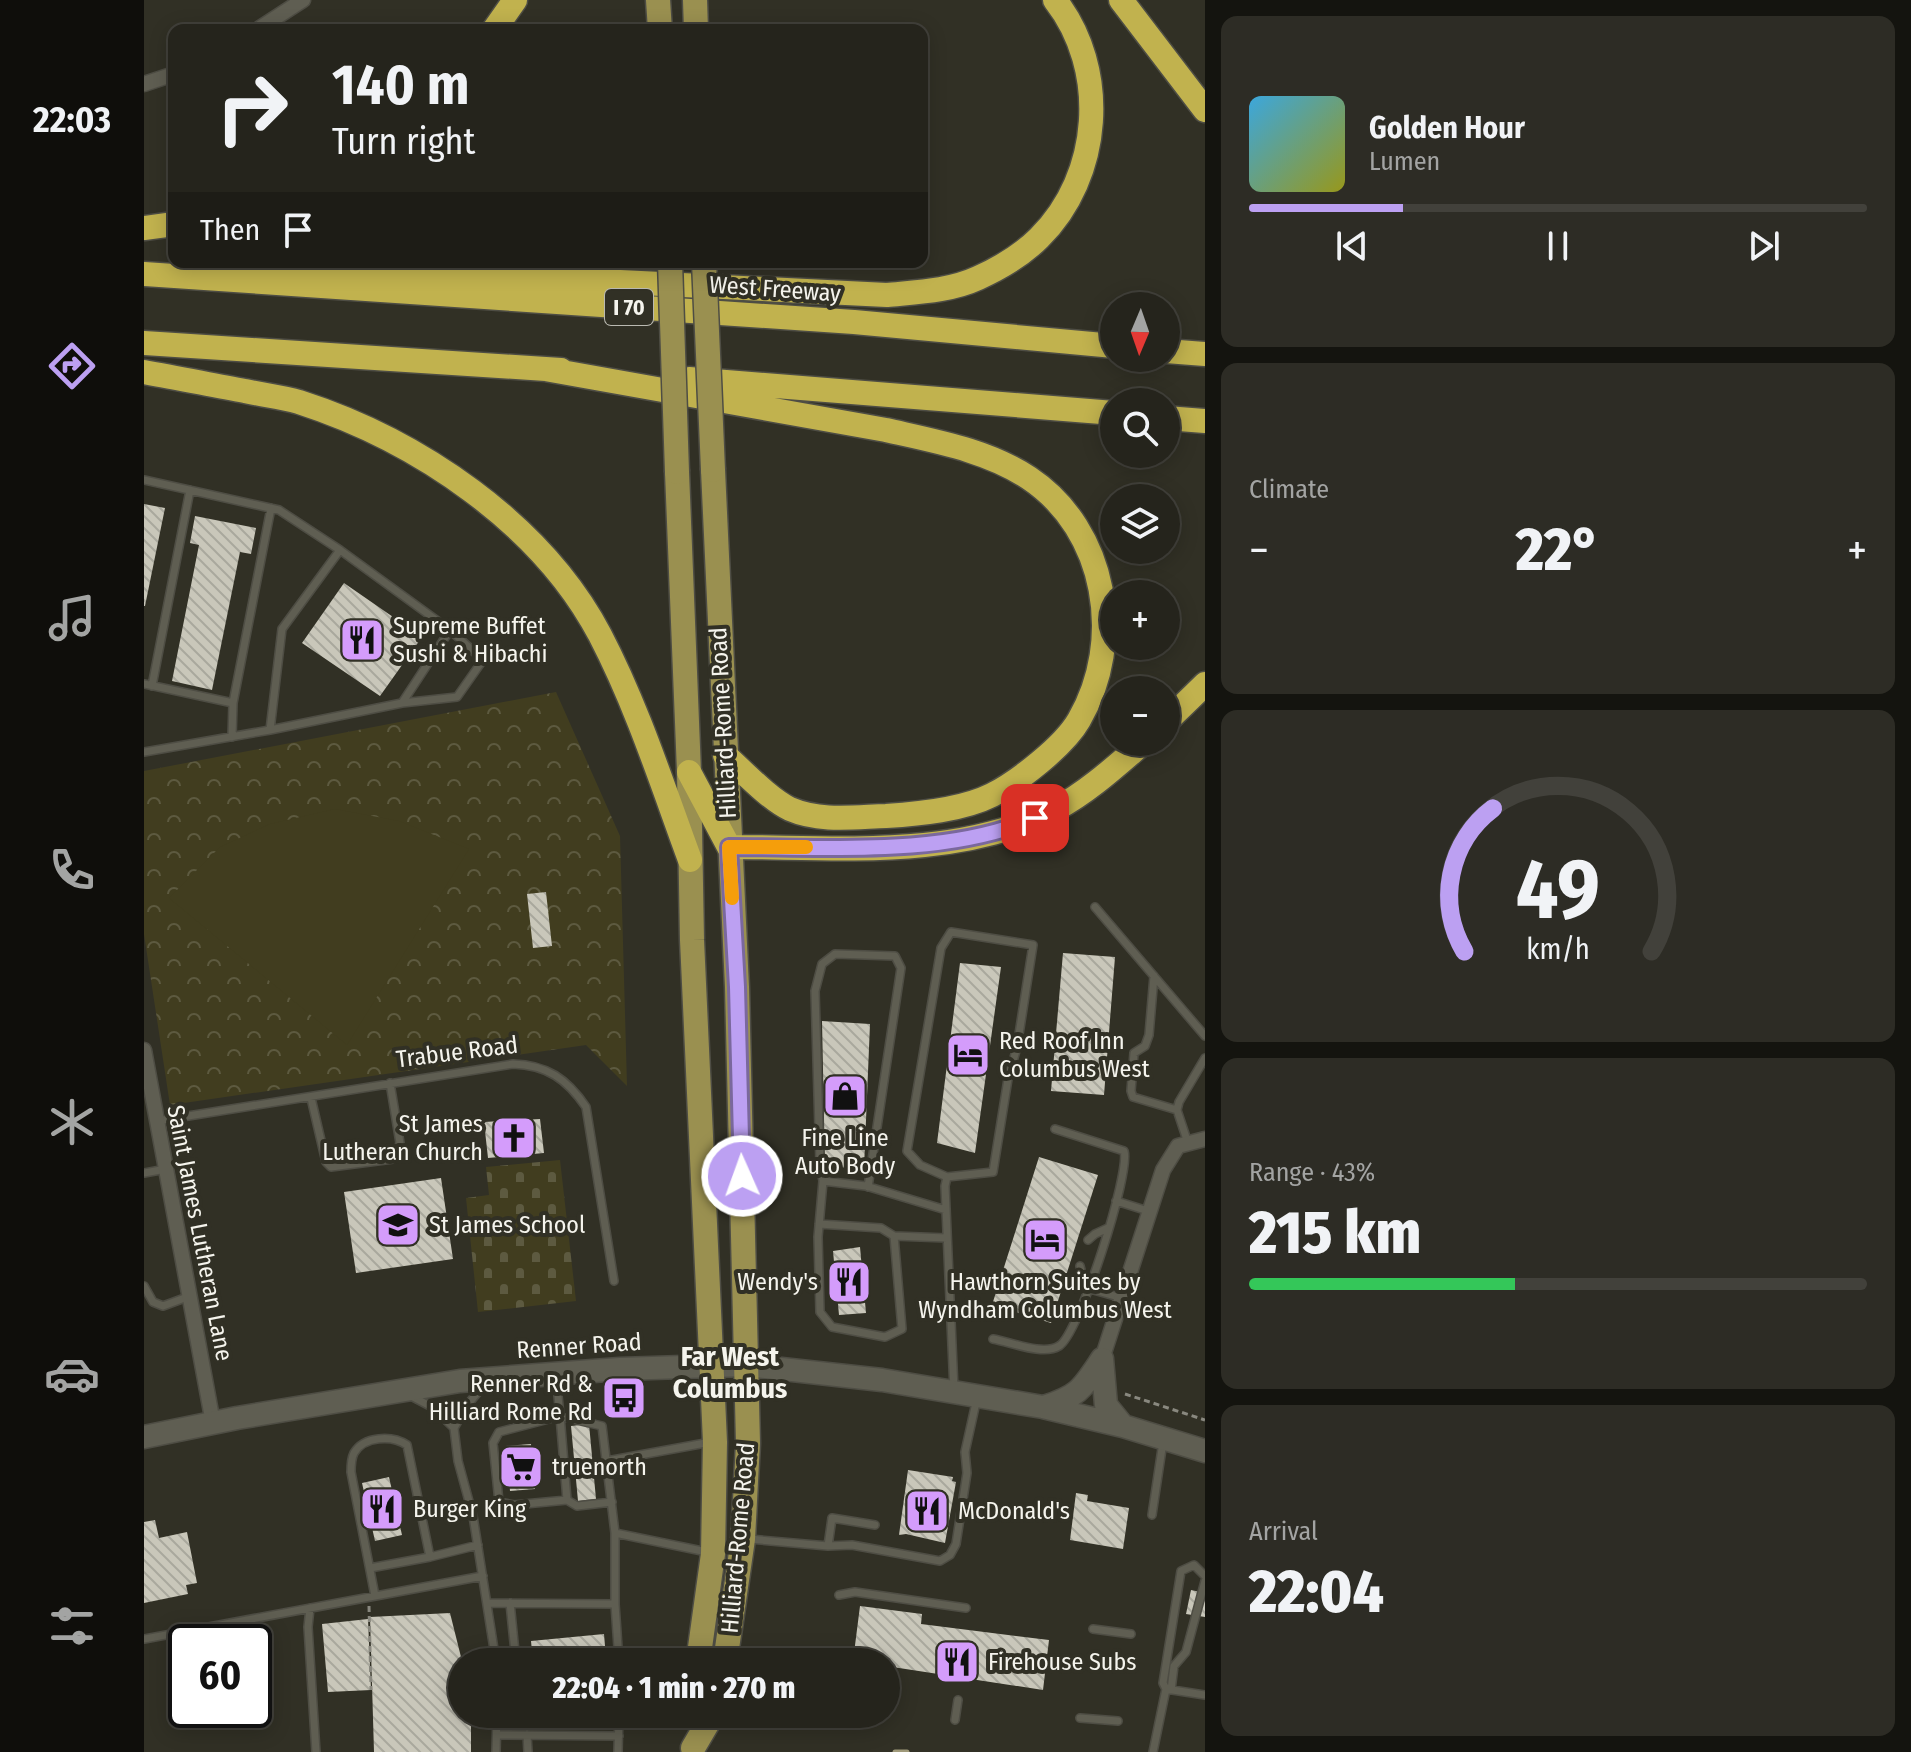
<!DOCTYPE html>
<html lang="en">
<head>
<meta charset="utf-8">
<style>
  :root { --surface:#25241c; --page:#2d2c25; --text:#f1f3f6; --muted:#a3a4a3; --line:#42413b; --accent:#bca0f2 }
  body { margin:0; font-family:"Fira Sans Condensed",sans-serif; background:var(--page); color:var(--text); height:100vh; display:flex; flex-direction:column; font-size:30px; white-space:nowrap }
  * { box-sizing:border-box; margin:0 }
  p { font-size:26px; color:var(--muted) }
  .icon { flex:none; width:44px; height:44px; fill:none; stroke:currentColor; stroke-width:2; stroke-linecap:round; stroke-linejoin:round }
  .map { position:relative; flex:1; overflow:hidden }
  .sheet { display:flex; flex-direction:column; gap:16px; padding:16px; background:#14140f; width:706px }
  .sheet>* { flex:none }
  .banner { position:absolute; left:24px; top:24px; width:760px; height:244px; border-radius:16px; box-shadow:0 4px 20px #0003,0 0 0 2px var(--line); background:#25241c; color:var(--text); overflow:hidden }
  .needle { width:52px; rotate:182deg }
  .controls { position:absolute; left:956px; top:292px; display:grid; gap:16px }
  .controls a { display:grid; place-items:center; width:80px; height:80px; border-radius:50%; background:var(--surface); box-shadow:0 4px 20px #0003,0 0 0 2px var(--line); font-size:40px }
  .speed { position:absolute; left:24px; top:1624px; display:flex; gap:16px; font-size:40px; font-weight:700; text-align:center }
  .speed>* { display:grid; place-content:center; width:104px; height:104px; border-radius:50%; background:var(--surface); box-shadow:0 4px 20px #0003,0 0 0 2px var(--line); line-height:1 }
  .speed .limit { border:4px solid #111; border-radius:12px; background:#fff; color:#111 }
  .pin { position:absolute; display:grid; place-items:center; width:68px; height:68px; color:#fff; margin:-34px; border-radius:16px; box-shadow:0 4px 12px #0006 }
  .me { position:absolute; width:88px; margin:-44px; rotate:358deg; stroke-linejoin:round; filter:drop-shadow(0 0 6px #0008) }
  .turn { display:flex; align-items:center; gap:28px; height:168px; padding:0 32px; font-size:36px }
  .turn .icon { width:104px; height:104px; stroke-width:2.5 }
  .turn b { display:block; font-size:56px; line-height:68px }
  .then { display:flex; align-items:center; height:76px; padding:0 32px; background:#0003; gap:16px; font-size:30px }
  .big { font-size:60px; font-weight:800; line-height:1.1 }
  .sheet .tile { flex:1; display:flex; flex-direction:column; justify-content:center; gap:12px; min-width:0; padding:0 28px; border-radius:16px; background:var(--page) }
  .sheet .dial { align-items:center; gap:0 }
  .dial svg { height:208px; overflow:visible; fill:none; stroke:var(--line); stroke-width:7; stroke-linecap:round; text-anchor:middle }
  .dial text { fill:var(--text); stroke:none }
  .song { display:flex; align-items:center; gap:24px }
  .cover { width:96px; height:96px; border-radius:12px; background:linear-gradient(135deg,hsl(200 70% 55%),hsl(60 70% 35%)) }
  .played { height:8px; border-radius:4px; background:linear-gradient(90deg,var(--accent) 25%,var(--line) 25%) }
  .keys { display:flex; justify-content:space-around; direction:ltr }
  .heat { display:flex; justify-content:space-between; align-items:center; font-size:44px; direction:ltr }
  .charge { height:12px; border-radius:6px; background:linear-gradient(90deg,#34c759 43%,var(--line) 0) }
  .trip { position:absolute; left:304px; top:1648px; width:452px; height:80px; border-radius:40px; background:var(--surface); box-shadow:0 4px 20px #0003,0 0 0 2px var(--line); font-weight:800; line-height:80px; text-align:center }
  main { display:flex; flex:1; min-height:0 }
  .tabs { display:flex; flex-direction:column; width:144px; justify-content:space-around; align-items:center; background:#0f0e0b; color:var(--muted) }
  .tabs .icon { width:56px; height:56px }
  .tabs .current { color:var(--accent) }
  .tabs b { font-size:36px; color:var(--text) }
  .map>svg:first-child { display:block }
  .cemetery { fill:url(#cemetery-stones) }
  .park { fill:url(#park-crowns) }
  .garden { fill:#413d1f }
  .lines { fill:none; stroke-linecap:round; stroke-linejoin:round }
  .stream { stroke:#a09a7a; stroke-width:5 }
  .building { fill:url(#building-back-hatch) }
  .lane-casing { stroke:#4e4d44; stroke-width:10 }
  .street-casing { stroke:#4e4d44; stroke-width:17 }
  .secondary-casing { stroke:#4e4d44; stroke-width:25 }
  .primary-casing { stroke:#4e4d44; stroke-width:27 }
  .highway-casing { stroke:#4e4d44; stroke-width:27 }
  .path { stroke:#89887f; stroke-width:3; stroke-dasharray:6 4; stroke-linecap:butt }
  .lane { stroke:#5f5e52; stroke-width:7 }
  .street { stroke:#5f5e52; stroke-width:14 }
  .secondary { stroke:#5f5e52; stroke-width:22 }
  .primary { stroke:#9a9050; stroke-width:24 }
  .highway { stroke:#c1b24e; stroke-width:24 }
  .primary-bridge-casing { stroke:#4e4d44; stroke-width:27; stroke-linecap:butt }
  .primary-bridge { stroke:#9a9050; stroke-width:24 }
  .route-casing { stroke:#7a689d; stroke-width:20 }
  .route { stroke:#bca0f2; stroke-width:14 }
  .slow { stroke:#f59e0b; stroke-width:14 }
  .labels { text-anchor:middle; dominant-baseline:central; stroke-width:8; stroke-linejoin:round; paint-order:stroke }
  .shield { fill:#313025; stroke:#bab9b1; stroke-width:2 }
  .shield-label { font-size:22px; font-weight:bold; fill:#f5f4ed }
  .street-label { font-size:24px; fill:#f5f4ed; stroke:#313025 }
  .poi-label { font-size:24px; fill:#f5f4ed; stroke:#313025; text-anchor:start }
  .quarter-label { font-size:28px; font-weight:bold; fill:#f5f4ed; stroke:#313025 }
</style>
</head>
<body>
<main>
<nav class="tabs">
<b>22:03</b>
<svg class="icon current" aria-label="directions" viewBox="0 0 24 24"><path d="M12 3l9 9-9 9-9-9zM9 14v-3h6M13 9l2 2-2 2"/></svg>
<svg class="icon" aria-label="music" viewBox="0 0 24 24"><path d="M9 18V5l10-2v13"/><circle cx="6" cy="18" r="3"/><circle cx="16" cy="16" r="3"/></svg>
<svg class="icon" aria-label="phone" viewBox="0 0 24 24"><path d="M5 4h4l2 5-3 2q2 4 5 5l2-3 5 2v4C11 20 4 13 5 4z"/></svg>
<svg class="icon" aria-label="climate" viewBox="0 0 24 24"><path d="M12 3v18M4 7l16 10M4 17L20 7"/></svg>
<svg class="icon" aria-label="car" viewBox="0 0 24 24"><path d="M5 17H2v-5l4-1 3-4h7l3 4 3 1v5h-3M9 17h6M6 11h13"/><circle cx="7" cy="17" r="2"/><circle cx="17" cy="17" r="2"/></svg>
<svg class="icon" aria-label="filters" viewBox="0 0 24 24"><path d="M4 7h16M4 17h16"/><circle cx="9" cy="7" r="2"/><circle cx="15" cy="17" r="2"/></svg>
</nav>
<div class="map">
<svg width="1061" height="1752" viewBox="0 0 1061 1752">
  <defs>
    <pattern id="cemetery-stones" width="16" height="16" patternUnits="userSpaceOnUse" patternTransform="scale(2)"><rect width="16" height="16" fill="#413d1f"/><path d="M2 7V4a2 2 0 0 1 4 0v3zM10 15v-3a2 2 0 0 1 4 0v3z" fill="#5d5a40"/></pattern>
    <pattern id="park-crowns" width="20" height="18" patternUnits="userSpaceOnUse" patternTransform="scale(2)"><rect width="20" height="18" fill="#413d1f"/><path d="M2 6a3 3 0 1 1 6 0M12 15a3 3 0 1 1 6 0" fill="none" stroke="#5d5a40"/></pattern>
    <pattern id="building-back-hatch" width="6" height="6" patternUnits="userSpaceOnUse" patternTransform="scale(2)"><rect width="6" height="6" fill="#c9c7ba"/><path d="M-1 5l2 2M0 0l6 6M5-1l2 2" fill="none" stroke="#a9a89d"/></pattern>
  </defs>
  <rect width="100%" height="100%" fill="#313025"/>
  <path class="cemetery" d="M416 1160 432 1301 334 1312 322 1198 345 1195 342 1167Z"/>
  <path class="park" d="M412 692 476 836 483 1086 442 1045 26 1105 0 934V771Z"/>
  <path class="garden" d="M191 809 255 821 325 849 203 1045 25 898 76 847 126 824Z"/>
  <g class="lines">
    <path class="stream" d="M751 1752H763"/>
  </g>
  <path class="building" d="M0 504 21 508 1 606H0Z
    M51 516 112 528 107 554 96 552 68 690 28 681 55 545 46 543Z
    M200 583 278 637 236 696 158 643Z
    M402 892 408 946 389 948 383 894Z
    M919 953 971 957 960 1095 907 1091Z
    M816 963 857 967 831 1153 793 1143Z
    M678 1021 726 1024 720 1168 681 1167Z
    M396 1119 400 1153 344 1158 340 1122Z
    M895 1157 954 1175 907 1323 848 1305Z
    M297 1178 309 1259 212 1273 200 1192Z
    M716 1247 722 1313 695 1315 689 1251Z
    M445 1424 452 1499 434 1501 427 1426Z
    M387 1444 391 1489 366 1491 362 1446Z
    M764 1470 809 1477 808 1481 812 1482 801 1543 762 1534 755 1535Z
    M245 1477 258 1535 231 1541 218 1483Z
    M932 1493 944 1495 943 1501 985 1508 979 1549 926 1540Z
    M11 1520 15 1538 43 1532 53 1583 42 1585 44 1594 0 1603V1522Z
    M1047 1590 1061 1593V1617L1042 1614Z
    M716 1606 778 1614 777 1624 905 1640 899 1690 742 1666V1662L709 1661Z
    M306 1613 318 1661V1714H327V1752H230L226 1617Z
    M224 1619 227 1690 184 1692 178 1624Z
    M460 1634 462 1658 389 1662 387 1641Z"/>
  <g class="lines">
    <g class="lane-casing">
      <path id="lane" d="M0 480 135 510 196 550 138 629 126 730 0 752
        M0 684 89 703
        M8 686 46 490
        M258 703 313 697 339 660 306 630
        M126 730 258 703 306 630 196 550
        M88 737 89 703 127 508
        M951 907 1061 1036
        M1010 976 1005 1035 1001 1046 990 1053 987 1091 989 1097 1033 1110
        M167 1098 182 1162 187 1167 249 1159 256 1143 246 1083
        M13 1121 369 1064C403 1065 423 1079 442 1107L470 1281
        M1044 1143 1033 1110 1035 1102 1061 1058
        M0 1173 22 1169
        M803 1177 776 1165 763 1151 797 948 807 932 889 945 873 1047 864 1079 849 1172 803 1177 801 1186 810 1390
        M679 1181 676 1164 671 991 678 964 691 954 751 956 757 968 724 1187
        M972 1201 1004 1211
        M675 1224 737 1228 750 1236 803 1238
        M750 1236 758 1329 741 1337 688 1327 676 1312 674 1237 679 1181 722 1186 802 1210
        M944 1240 951 1234 964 1228
        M936 1266 939 1278 946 1289 978 1298
        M0 1286 9 1302 19 1306 46 1296
        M849 1339C867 1342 899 1356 915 1346 935 1335 987 1172 980 1151L911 1129
        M412 1376 416 1416 458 1426 471 1533V1604L475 1662
        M267 1396 288 1407 310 1428
        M416 1416 423 1500 370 1505 355 1502 349 1443 355 1432Z
        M310 1428 314 1461 329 1516 352 1662
        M310 1428 324 1404 341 1384
        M463 1461 567 1442
        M423 1500 433 1506 468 1502
        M1008 1515 1019 1442
        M471 1533 563 1552
        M605 1539 684 1546 688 1518 731 1525
        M684 1546 708 1545 796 1561 806 1555 812 1544 823 1473 821 1452 833 1398
        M226 1568 286 1557
        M695 1595 711 1592 822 1608
        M231 1596 207 1472C207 1466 207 1459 210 1453 220 1436 248 1435 263 1445L286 1557 334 1545
        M343 1603 471 1604
        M366 1603 372 1662
        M166 1608 164 1627 172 1752
        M949 1629 987 1634
        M0 1639 339 1576
        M1022 1689 1019 1683 1037 1571 1050 1565 1061 1576
        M1027 1690 1030 1666 1042 1652 1061 1581
        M936 1718 974 1721
        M811 1720 814 1700
        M354 1735 475 1736
        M383 1735 384 1752
        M352 1752 353 1714
        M474 1752 475 1714
        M1009 1752 1022 1689 1061 1695"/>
    </g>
    <g class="street-casing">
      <path id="street" d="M113 30 159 0
        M0 84 30 74
        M0 1050 69 1423
        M958 1359 1019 1170 1034 1146 1061 1139"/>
    </g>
    <g class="secondary-casing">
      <path id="secondary" d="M958 1359 962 1405 979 1426
        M900 1407C935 1396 938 1389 958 1359
        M0 1437 93 1418 316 1381 476 1369 602 1365 738 1380 899 1407 979 1426 1061 1451"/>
    </g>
    <g class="primary-casing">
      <path id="primary" d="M514 0 516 30
        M551 0 552 30
        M569 470 593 987 604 1443 599 1539 581 1662
        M533 472 545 772 548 940 571 1442 569 1554 554 1662
        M549 1748 569 1714"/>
    </g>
    <g class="highway-casing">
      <path id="highway" d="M977 0 1061 110
        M350 30 371 0
        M0 228 30 224
        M70 262 743 295C773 292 806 291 834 278 856 268 878 255 895 238 958 176 965 69 911 0
        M0 274 710 322 970 346
        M0 343 417 370
        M1022 351 1061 354
        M401 369 742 430C790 441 843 450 885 478 963 530 981 641 935 720 920 746 875 781 848 795 818 810 775 814 742 816 710 817 676 822 646 809 625 799 599 771 581 755
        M0 372C34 378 68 385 101 391 119 395 138 397 155 402 273 440 397 523 456 635 493 706 518 784 546 860
        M545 379 970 413
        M1022 418 1061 421
        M1022 722 1061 684
        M545 772 585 847C693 847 814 860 912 809 945 791 972 766 1000 742"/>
    </g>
    <path class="path" d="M981 1394 1061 1420
      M225 1606 227 1690"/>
    <use href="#lane" class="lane"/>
    <use href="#street" class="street"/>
    <use href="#secondary" class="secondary"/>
    <use href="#primary" class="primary"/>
    <use href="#highway" class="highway"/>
    <g class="primary-bridge-casing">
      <path id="primary-bridge" d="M526 262 533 472
        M560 262 569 470"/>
    </g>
    <use href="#primary-bridge" class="primary-bridge"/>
  </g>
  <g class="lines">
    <g class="route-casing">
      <path id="route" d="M598 1176 593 987 585 847C682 847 802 857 891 818"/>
    </g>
    <use href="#route" class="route"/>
    <path class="slow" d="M588 898 585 847H662"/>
  </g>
  <defs>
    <g id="restaurant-square" transform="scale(2.3)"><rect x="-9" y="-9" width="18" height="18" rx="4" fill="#d49cfb" stroke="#313025"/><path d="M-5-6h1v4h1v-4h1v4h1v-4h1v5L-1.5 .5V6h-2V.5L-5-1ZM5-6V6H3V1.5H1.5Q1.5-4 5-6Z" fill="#111"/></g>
    <g id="hotel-square" transform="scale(2.3)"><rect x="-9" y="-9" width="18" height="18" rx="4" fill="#d49cfb" stroke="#313025"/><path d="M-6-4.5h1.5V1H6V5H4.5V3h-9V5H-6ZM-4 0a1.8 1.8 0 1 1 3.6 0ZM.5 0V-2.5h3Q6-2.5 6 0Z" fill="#111"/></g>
    <g id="shop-square" transform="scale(2.3)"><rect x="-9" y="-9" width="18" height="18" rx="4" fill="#d49cfb" stroke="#313025"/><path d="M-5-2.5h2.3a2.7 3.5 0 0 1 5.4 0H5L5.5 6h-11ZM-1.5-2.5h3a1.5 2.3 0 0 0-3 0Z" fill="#111"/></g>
    <g id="church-square" transform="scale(2.3)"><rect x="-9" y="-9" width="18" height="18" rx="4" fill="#d49cfb" stroke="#313025"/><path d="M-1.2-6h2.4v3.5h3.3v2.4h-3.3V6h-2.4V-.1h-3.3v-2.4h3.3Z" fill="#111"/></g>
    <g id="school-square" transform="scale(2.3)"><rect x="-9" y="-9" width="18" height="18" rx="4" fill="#d49cfb" stroke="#313025"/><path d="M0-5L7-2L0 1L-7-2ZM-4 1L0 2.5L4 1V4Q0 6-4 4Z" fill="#111"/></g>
    <g id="bus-square" transform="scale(2.3)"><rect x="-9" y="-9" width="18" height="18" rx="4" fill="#d49cfb" stroke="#313025"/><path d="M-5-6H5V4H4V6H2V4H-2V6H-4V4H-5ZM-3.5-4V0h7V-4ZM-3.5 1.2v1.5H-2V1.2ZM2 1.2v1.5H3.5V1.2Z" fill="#111"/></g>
    <g id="supermarket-square" transform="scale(2.3)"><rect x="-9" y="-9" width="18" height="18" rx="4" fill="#d49cfb" stroke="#313025"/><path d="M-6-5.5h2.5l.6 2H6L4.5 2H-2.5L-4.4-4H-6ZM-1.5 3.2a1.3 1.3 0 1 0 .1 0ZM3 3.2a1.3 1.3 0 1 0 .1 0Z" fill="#111"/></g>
  </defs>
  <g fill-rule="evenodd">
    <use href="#restaurant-square" x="218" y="640"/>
    <use href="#hotel-square" x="824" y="1055"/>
    <use href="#shop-square" x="701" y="1096"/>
    <use href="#church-square" x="370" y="1138"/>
    <use href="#school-square" x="254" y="1225"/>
    <use href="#hotel-square" x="901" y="1240"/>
    <use href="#restaurant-square" x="705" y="1282"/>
    <use href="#bus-square" x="480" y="1398"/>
    <use href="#supermarket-square" x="377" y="1467"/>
    <use href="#restaurant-square" x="238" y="1509"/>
    <use href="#restaurant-square" x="783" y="1511"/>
    <use href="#restaurant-square" x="813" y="1662"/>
  </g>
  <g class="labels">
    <rect class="shield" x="461" y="289" width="48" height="36" rx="6"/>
    <g class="shield-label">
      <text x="485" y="307">I 70</text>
    </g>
    <g class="street-label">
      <text transform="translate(631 289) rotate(4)">West Freeway</text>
      <text transform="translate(579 723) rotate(-93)">Hilliard-Rome Road</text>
      <text transform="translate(313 1052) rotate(-7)">Trabue Road</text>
      <text transform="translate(56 1233) rotate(79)">Saint James Lutheran Lane</text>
      <text transform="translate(435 1346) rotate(-4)">Renner Road</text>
      <text transform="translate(594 1538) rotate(-85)">Hilliard-Rome Road</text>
    </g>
    <g class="poi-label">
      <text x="249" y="626">Supreme Buffet<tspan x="249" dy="28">Sushi &amp; Hibachi</tspan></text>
      <text x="855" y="1041">Red Roof Inn<tspan x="855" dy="28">Columbus West</tspan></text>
      <text x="339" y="1124" text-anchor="end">St James<tspan x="339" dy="28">Lutheran Church</tspan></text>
      <text x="701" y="1138" text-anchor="middle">Fine Line<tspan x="701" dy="28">Auto Body</tspan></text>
      <text x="285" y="1225">St James School</text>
      <text x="674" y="1282" text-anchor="end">Wendy's</text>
      <text x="901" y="1282" text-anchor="middle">Hawthorn Suites by<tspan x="901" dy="28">Wyndham Columbus West</tspan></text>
      <text x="449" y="1384" text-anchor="end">Renner Rd &amp;<tspan x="449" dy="28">Hilliard Rome Rd</tspan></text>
      <text x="408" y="1467">truenorth</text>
      <text x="269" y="1509">Burger King</text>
      <text x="814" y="1511">McDonald's</text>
      <text x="844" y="1662">Firehouse Subs</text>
    </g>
    <g class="quarter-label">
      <text x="586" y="1356">Far West<tspan x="586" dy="32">Columbus</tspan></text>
    </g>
  </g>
</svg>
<div class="controls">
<a><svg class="needle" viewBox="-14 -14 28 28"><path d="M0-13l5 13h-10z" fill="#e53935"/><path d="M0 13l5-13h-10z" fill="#a3a4a3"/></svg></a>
<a><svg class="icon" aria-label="search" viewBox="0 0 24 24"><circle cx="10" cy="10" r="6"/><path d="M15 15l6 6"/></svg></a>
<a><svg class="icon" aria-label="layers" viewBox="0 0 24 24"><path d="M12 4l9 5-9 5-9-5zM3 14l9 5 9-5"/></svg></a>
<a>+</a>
<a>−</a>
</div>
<div class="speed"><div class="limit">60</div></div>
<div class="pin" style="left:891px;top:818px;background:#d93025"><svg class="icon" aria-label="arrive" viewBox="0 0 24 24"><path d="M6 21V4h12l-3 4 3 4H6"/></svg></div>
<svg class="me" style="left:598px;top:1176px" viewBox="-20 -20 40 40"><circle r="17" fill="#bca0f2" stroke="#fff" stroke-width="3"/><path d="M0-11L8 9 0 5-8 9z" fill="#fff"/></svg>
<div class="trip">22:04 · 1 min · 270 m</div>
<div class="banner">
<div class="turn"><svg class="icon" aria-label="right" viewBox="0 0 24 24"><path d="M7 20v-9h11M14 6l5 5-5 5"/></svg><div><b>140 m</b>Turn right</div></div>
<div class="then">Then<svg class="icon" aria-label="arrive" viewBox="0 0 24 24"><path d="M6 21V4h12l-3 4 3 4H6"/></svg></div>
</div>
</div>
<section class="sheet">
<div class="tile">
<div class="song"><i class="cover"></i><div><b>Golden Hour</b><p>Lumen</p></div></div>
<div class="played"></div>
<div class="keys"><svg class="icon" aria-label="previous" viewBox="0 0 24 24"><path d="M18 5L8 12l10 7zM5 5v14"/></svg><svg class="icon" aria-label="pause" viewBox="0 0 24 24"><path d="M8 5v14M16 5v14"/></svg><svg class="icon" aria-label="next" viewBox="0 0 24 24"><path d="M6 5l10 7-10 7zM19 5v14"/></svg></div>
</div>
<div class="tile"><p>Climate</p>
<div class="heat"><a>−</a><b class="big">22°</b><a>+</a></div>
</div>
<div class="tile dial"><svg viewBox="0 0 100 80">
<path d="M14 69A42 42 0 1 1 86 69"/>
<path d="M14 69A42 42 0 0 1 25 14" stroke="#bca0f2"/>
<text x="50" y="56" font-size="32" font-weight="700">49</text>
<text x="50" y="72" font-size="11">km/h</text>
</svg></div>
<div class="tile"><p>Range · 43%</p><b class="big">215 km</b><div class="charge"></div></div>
<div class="tile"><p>Arrival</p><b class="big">22:04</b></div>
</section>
</main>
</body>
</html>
